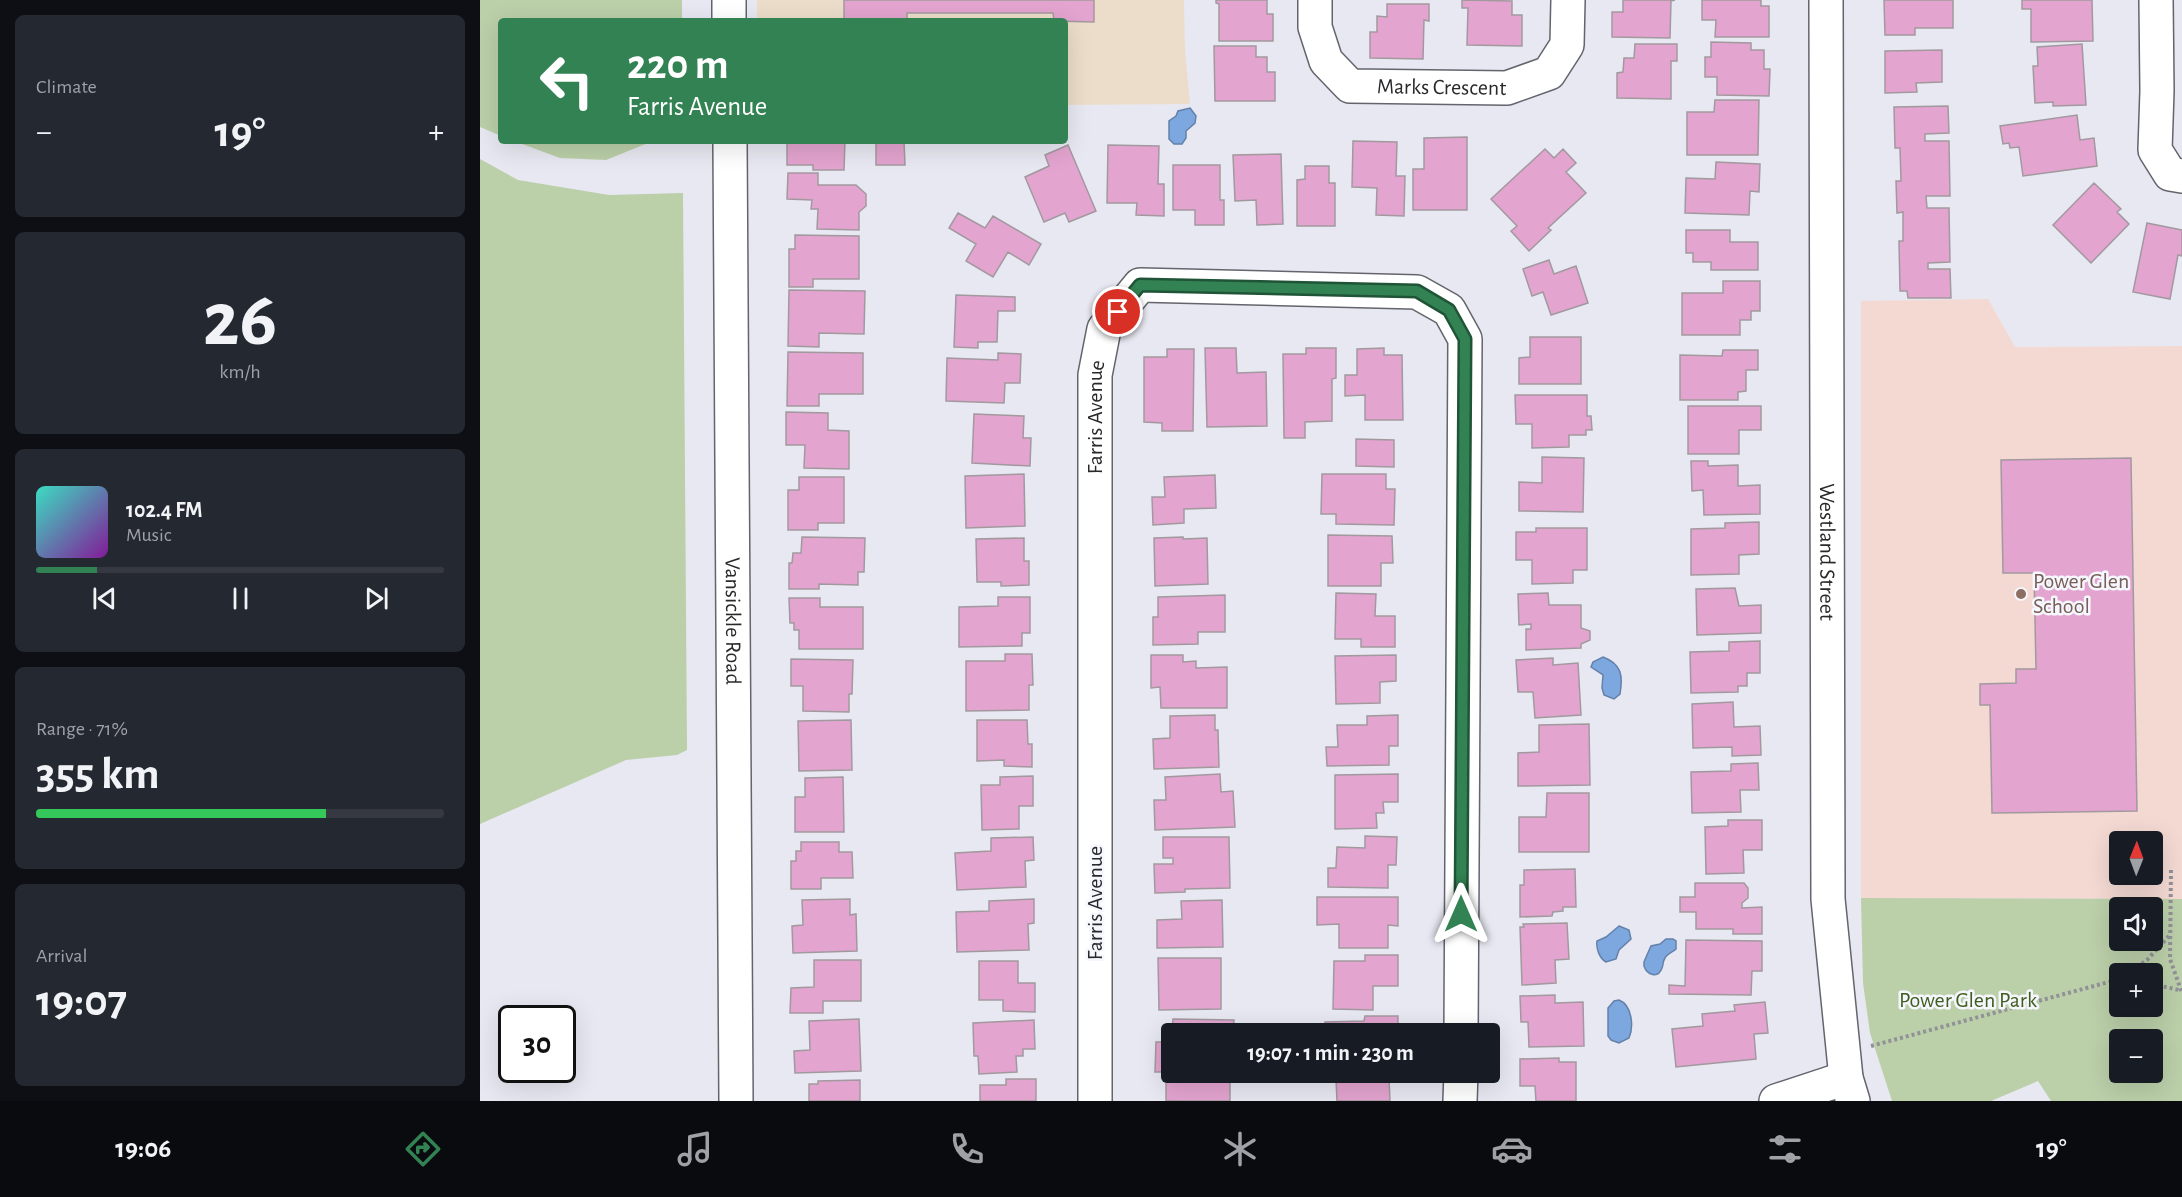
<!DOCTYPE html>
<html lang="en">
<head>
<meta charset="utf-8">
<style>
  :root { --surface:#171b24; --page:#242831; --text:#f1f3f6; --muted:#9ea1a6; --line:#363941; --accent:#328253 }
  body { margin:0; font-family:"Alegreya Sans",sans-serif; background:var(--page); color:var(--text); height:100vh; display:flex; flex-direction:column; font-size:22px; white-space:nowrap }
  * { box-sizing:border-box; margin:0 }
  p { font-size:20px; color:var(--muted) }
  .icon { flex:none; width:33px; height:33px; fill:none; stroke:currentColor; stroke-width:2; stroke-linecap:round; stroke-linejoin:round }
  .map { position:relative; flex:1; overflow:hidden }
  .side { display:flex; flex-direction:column; gap:15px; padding:15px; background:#0d0f14; width:480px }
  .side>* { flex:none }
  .hud { position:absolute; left:18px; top:18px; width:570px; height:126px; border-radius:6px; box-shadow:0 6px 24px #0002; background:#328253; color:#fff; overflow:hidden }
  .needle { width:39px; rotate:1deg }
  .buttons { position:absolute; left:1629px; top:831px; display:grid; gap:12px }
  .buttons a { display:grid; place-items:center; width:54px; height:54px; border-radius:6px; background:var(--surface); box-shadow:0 6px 24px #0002; font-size:30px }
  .speed { position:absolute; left:18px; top:1005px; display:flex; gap:12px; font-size:30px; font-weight:700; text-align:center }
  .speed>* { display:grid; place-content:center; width:78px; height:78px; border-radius:50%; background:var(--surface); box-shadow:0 6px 24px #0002; line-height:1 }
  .speed .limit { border:3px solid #111; border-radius:9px; background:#fff; color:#111 }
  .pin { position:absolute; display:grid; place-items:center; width:51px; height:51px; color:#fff; margin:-26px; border:3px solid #fff; border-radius:50%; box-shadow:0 2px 6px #0007 }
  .me { position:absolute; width:66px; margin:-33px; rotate:0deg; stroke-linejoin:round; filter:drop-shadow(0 0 4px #0008) }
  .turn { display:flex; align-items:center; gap:21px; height:126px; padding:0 30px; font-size:27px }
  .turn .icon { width:78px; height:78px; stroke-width:2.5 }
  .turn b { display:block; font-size:42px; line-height:51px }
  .big { font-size:45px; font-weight:700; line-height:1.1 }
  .side .card { flex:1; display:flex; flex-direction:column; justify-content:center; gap:9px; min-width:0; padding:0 21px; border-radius:9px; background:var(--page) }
  .side .dial { align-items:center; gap:0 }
  .dial b { font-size:78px; line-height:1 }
  .song { display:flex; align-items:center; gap:18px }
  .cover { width:72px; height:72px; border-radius:9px; background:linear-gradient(135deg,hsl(170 70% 55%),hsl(290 70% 35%)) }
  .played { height:6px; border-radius:3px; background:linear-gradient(90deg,var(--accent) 15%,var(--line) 15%) }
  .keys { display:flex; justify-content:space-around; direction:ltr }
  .heat { display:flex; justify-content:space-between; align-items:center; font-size:33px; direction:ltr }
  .charge { height:9px; border-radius:4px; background:linear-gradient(90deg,#34c759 71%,var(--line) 0) }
  .trip { position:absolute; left:681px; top:1023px; width:339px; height:60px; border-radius:6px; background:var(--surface); box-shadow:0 6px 24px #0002; font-weight:700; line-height:60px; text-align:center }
  .dock { display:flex; height:96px; justify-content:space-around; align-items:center; background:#090b0e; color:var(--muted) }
  .dock .icon { width:42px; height:42px }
  .dock .selected { color:var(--accent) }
  .dock b { font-size:27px; color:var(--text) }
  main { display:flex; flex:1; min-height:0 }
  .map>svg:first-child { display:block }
  .commercial { fill:#ecddca }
  .education { fill:#f3d9d2; fill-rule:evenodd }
  .green { fill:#bbcfa9; fill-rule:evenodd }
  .water { fill:#7da7df; stroke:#6481a9; stroke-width:1.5 }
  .building { fill:#e3a4cf; stroke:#a2999f; stroke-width:1.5 }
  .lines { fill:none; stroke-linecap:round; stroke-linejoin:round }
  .minor-casing { stroke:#63646c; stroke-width:36 }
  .path { stroke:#919197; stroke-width:4; stroke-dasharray:3 3; stroke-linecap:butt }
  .minor { stroke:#fff; stroke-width:33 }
  .route-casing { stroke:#205436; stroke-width:15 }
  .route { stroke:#328253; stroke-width:10 }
  .education-dot { fill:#8d6e63; stroke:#f5f6fe; stroke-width:2 }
  .labels { text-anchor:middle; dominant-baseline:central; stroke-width:5; stroke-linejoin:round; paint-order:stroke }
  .street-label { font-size:22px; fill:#29292c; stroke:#f5f6fe }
  .education-label { font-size:22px; fill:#785e54; stroke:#f5f6fe; text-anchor:start }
  .park-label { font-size:22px; fill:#405e1d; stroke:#f5f6fe }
</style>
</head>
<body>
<main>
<section class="side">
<div class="card"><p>Climate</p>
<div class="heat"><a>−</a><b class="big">19°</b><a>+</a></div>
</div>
<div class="card dial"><b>26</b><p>km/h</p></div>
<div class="card">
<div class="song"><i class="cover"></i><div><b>102.4 FM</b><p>Music</p></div></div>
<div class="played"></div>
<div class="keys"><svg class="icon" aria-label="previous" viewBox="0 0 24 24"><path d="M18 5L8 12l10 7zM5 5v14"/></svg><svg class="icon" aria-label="pause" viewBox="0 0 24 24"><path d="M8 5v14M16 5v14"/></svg><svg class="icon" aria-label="next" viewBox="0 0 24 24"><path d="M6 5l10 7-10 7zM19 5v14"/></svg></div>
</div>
<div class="card"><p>Range · 71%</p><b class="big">355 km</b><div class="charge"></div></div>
<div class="card"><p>Arrival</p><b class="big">19:07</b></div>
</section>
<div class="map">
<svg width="1702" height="1101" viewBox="0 0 1702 1101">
  <rect width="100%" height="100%" fill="#e8e8f2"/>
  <path class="commercial" d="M277 0H704L705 50 710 104 585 105V21H277Z"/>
  <path class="education" d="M1508 299 1535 347 1702 346V899L1381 898V301ZM1640 842H1672V874H1640Z"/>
  <path class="green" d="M0 0H202V21H21V136L0 127Z
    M34 141H173L126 160 80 158Z
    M0 159 38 180 129 195 203 193 207 750 197 755 146 760 0 824Z
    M1381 898 1702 899V1101H1571L1558 1081 1511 1101H1412L1390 1033 1383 983ZM1640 908H1672V940H1640ZM1640 974H1672V1006H1640ZM1640 1040H1672V1072H1640Z"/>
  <path class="water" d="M710 108 716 116 715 123 706 131V138L702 144H694L689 139V121L696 116 698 111Z
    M1123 657C1142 664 1143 676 1140 694L1134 699 1124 695 1122 688 1123 675 1111 667 1113 662Z
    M1139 926 1149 930 1151 939 1139 950 1136 959 1126 962C1119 958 1116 948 1117 941L1126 937Z
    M1186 939H1193L1196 941V949C1193 952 1187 954 1185 958 1182 963 1184 963 1182 968 1178 979 1167 975 1164 966V962L1171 946 1180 944Z
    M1139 1000C1152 1005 1154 1026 1149 1038L1139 1043 1131 1040 1128 1036V1008L1134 1001Z"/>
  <path class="building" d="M364 0H614V22L574 21 573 13H427V21H364Z
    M736 0H787V14H793V41H739V4L736 3Z
    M982 0 1032 1V15H1042V46L987 45 988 8H982Z
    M1143 0H1195L1191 1 1190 38 1132 37V12H1143Z
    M1222 0H1281V6H1289V37H1235L1236 20H1222Z
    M1404 0H1473V28H1435V35H1405Z
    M1542 0H1612L1613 41 1551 42V9H1542Z
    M907 4H949V21L944 20 943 59 890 58V32H897V16L907 17Z
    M1231 42 1271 43V50H1284V69H1290L1289 96 1237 95V77H1225V57H1231Z
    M1155 44H1197V61H1191V99L1137 98V73L1143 72 1144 58H1154Z
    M1602 44 1606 105 1573 106V102L1555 103 1553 66H1558L1557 47Z
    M734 46H776V57H787V72H795V101H735Z
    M1462 50V82L1436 83 1437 92 1405 93V51Z
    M1235 100H1279L1278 155H1207V112H1234Z
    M1468 106 1469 133 1445 134V141H1469L1470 196H1446L1447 208H1469L1470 262 1448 263V269H1470L1471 298H1428L1427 291H1420L1419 241H1423V212L1417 213 1416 181H1421L1420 148H1415L1414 107Z
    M1597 115 1600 140 1614 138 1617 166 1543 176 1539 147 1530 148 1529 143 1523 144 1520 126Z
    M987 137V210H933V169H944V138Z
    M307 141H365L364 170H333V165H307Z
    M424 141 425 165H396V142Z
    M873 141 917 142 916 176H925L924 216 896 215 897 188 872 187Z
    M588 145 616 211 589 222 585 213 564 222 545 177 569 166 565 155Z
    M628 145 679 146 678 184H684V216L656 215 657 203H627Z
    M1065 149 1074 158 1083 149 1096 163 1086 172 1106 193 1068 228 1071 230 1049 251 1031 231 1037 226 1011 199Z
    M801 154 803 224 777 225 776 200 755 201 753 155Z
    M1236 162 1280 164 1279 192 1270 191 1269 215 1205 213 1206 178 1235 179Z
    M693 165H740V200H744V225H715V210H693Z
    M825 166H849V183H855V226H817V180L825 179Z
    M308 173H338V185H376L386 194V206L379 212V230L337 229 338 209H331L332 200 307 199Z
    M1614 183 1641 209 1637 212 1649 224 1611 263 1573 225Z
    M478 213 505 228 513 216 561 244 549 265 528 252 513 277 486 261 496 244 469 228Z
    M1667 223 1702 230V256L1698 255 1690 299 1653 292Z
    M1206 230H1250V242H1278V270H1231V262H1213V253H1206Z
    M315 235 379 236V279H333V287H309V249H315Z
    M1069 260 1074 274 1096 266 1108 303 1071 315 1063 292 1052 296 1043 269Z
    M1243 281H1280V311H1271V320H1260V335H1202V293H1243Z
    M309 290 385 291 384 334 339 333V347L308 346Z
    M476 295 535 297V311H518L517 342H498V348L474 347Z
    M1050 337H1101V384H1039V358L1050 357Z
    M725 348H756L757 373 786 372 787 426 727 427Z
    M826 348H856V378L852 379V421L825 422V438H804L803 354H826Z
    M904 348V355H922L923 420H885V395L865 396V375H877V349Z
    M687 349H714L713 431H682V423L664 422V357H687Z
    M1243 350H1278V370H1266V391L1258 392V400H1200V355L1242 356Z
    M308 352 383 353V394H339V406H307Z
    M518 353 541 354 540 383H525L524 403 466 401 467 358 518 360Z
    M1035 395H1107V416H1111L1112 430H1106V435H1089V447L1052 448V424H1036Z
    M1208 406H1281V430H1259V454H1208Z
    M306 412 348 413V430L369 431V469L324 468 325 445H306Z
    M494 414 544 416 543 438H551L550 466 492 463Z
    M876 439 914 440V467L876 466Z
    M1062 457 1104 458 1103 512 1039 511V482L1062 483Z
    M1651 458 1657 811 1512 813 1510 705H1500V684L1536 683V669H1556L1554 573H1523L1521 460Z
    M1211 461H1228V466L1258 465V486L1280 485V514L1224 515 1223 490 1212 491Z
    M544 474 545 526 486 528 485 476Z
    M842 474H906V489H915L914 525 856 524V514H841Z
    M735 475 736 508 704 509V523L673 525 672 497H685L684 477Z
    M319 477H364V523H338V530H308V490H319Z
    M1279 522V554L1259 555V574L1211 575V529L1245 528V523Z
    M1056 528H1107V570H1093V583L1052 584V560H1036V532H1056Z
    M848 535 912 536 913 563H901V586H848Z
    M322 537 385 538 384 572H378V585L339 584V589H309V563H312L313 553H321Z
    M703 537V539L727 538 728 584 675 586 674 538Z
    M544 538V561H549V585L521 586V582H497L496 539Z
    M1255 588 1259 606 1281 605V633L1217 635 1216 589Z
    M856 593 896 594 895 616H915V647H881V639H855Z
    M1068 593 1069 605H1101V628L1110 631V640L1101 644V648L1046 650V629H1051V624L1039 625 1038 594Z
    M745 595V632H718V644L673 645V617H678V597Z
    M518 597H550V633H542V646L479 647V607L518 606Z
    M309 598H340V607H383V649H319V630H314V623H310Z
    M1280 641V673H1267V686H1258V692L1211 693 1210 652 1249 651V642Z
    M525 654H552L553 685H549V710L486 711V661H525Z
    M671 655H703V662L716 661V668L747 667V708H681L680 687 671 688Z
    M916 655V681L900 682V703L856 704 855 656Z
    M1073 658V665L1098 663 1101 715 1055 718 1053 692H1038L1036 660Z
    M311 659 373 660 372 694H369V712L323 711V686H311Z
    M1253 702 1254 727 1280 726 1281 755 1252 756V747L1213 748 1212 704Z
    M735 715V730H738L739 767 674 769 673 739 690 738V716Z
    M918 715V746H909V765L847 766 846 747H858L857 725H887V716Z
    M371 720 372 770 319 771 318 721Z
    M497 720H547L548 744H552V767L524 766V760L497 761Z
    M1109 724 1110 785 1038 786V753L1059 752V725Z
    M1278 763 1279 790H1260L1261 812 1212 813 1211 772 1251 771V764Z
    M740 774 741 792 753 791 755 827 675 830 674 800H686L685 777Z
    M918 774V802H903L904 813H896L897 828 855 829V775Z
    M553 776V806H539V829L502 830 501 785H520V777Z
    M363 777 364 832H315V797H325V778Z
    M1067 793H1109V852H1039V817H1066Z
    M1248 820H1282V850H1263L1264 873 1226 874 1225 827 1248 826Z
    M885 836 917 837 916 865H908V888L848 887V868H856L857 847 885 848Z
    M553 837 554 860 545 861 546 887 477 890 475 853 511 851V838Z
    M683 837H749L750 888 705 889V892L675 893 674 864H693V858H683Z
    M321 842H359V852H372L373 878H341V889H311V861H316V851H321Z
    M1095 869 1096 907H1083V911L1073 912 1072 916 1040 917V885H1044V870Z
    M1215 883H1264L1268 888V898L1262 903V908L1282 907V934H1253V929H1216V912H1200V897H1215Z
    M837 897H918V926L908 925V948H859V924L837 925Z
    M370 899V915L376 914 377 951 313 953 312 926 323 925 322 900Z
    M554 899V923L548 924 549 950 477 952 476 912 509 911V901Z
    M742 900 743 947 677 948V920L702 919 701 901Z
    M1087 923 1089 959 1075 960 1076 983 1042 985 1040 927H1044L1043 924Z
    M1206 940 1282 941V971H1272L1271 995 1189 994V985L1205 986Z
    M885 955H918V986H893V1010L853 1009 854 961H885Z
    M678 958H741V1009L679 1010Z
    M334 960H381V1001H343V1013H310L311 988 334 987Z
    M499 961H538V983H555V1012L523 1011V1000H499Z
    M1075 995V1003L1103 1002 1104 1046 1049 1047 1048 1022H1041L1040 996Z
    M1285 1002 1288 1033 1274 1034 1276 1059 1196 1067 1192 1029 1223 1026 1222 1014 1255 1011 1254 1005Z
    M885 1016H918V1034H846L845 1022 884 1021Z
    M379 1019 381 1071 315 1073 314 1051 330 1050 329 1021Z
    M693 1019 754 1020 753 1034H692Z
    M554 1020 555 1049H543V1056H536L537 1072 499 1074 498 1056H494L493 1023Z
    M682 1035H692V1072H675L676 1042H682Z
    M1079 1058V1062H1096V1101H1056L1055 1086H1040V1059Z
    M909 1078 910 1101H857L856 1080Z
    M526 1079H556V1101H500V1085H526Z
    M380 1080V1101H329V1084H338V1081Z
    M686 1081H750V1101H686Z"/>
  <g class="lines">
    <g class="minor-casing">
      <g id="minor">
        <path d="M249 0V21"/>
        <path id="s1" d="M835 0V27L846 61 870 86 1027 88 1069 73 1087 45 1088 0"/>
        <path id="s2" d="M1346 0 1348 899 1366 1078 1373 1101"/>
        <path d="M1676 0 1677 91 1675 150 1690 174 1702 176"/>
        <path id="s3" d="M250 141 256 1101"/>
        <path id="s4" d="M615 1101V375L624 329 660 285 937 292 969 310 985 339 981 1034"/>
        <path d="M980 1101 981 1072"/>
        <path d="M1296 1101 1366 1078"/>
      </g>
    </g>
    <path class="path" d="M1691 870 1690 959 1702 993
      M1647 974 1667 960 1690 935
      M1672 984 1699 990
      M1391 1046 1640 979"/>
    <use href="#minor" class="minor"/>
  </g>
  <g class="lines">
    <g class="route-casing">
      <path id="route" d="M638 312 660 285 937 291 969 310 985 339 981 914"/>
    </g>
    <use href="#route" class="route"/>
  </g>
  <circle class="education-dot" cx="1541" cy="594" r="6"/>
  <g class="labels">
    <g class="street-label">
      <text stroke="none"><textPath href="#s1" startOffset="189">Marks Crescent</textPath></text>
      <text stroke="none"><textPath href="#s4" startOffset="684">Farris Avenue</textPath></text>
      <text stroke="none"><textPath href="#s2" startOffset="552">Westland Street</textPath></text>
      <text stroke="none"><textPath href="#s3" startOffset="480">Vansickle Road</textPath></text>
      <text transform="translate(615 903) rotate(-90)">Farris Avenue</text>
    </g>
    <g class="education-label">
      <text x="1553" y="581">Power Glen<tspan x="1553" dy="25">School</tspan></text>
    </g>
    <g class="park-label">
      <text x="1488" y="1000">Power Glen Park</text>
    </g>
  </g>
</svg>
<div class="buttons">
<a><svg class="needle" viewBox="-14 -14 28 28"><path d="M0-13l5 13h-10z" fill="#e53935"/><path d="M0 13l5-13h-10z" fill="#9ea1a6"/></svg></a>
<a><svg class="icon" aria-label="sound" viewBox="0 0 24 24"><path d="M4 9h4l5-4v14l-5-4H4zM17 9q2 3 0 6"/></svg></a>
<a>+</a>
<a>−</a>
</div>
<div class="speed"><div class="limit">30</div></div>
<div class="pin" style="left:638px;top:312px;background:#d93025"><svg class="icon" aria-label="arrive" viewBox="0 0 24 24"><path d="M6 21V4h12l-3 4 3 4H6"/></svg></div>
<svg class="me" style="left:981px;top:914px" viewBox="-20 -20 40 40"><path d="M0-17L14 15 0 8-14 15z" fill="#328253" stroke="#fff" stroke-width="4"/></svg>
<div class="trip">19:07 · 1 min · 230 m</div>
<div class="hud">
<div class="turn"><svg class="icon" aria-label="left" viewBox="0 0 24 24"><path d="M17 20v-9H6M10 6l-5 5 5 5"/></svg><div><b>220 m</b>Farris Avenue</div></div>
</div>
</div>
</main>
<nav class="dock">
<b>19:06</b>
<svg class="icon selected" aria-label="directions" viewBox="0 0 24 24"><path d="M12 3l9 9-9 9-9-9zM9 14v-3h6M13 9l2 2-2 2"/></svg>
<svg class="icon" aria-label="music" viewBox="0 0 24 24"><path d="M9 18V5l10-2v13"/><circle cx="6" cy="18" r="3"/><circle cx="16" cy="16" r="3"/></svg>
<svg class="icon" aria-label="phone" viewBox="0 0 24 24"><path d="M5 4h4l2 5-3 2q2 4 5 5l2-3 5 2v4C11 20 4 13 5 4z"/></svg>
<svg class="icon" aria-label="climate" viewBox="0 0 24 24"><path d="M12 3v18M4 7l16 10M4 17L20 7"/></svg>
<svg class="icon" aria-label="car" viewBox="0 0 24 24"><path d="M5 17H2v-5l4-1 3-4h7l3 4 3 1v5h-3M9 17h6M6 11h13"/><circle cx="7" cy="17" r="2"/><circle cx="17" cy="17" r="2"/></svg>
<svg class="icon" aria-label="filters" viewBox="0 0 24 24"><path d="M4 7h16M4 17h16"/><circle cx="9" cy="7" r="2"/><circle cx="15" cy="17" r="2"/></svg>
<b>19°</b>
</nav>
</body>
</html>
